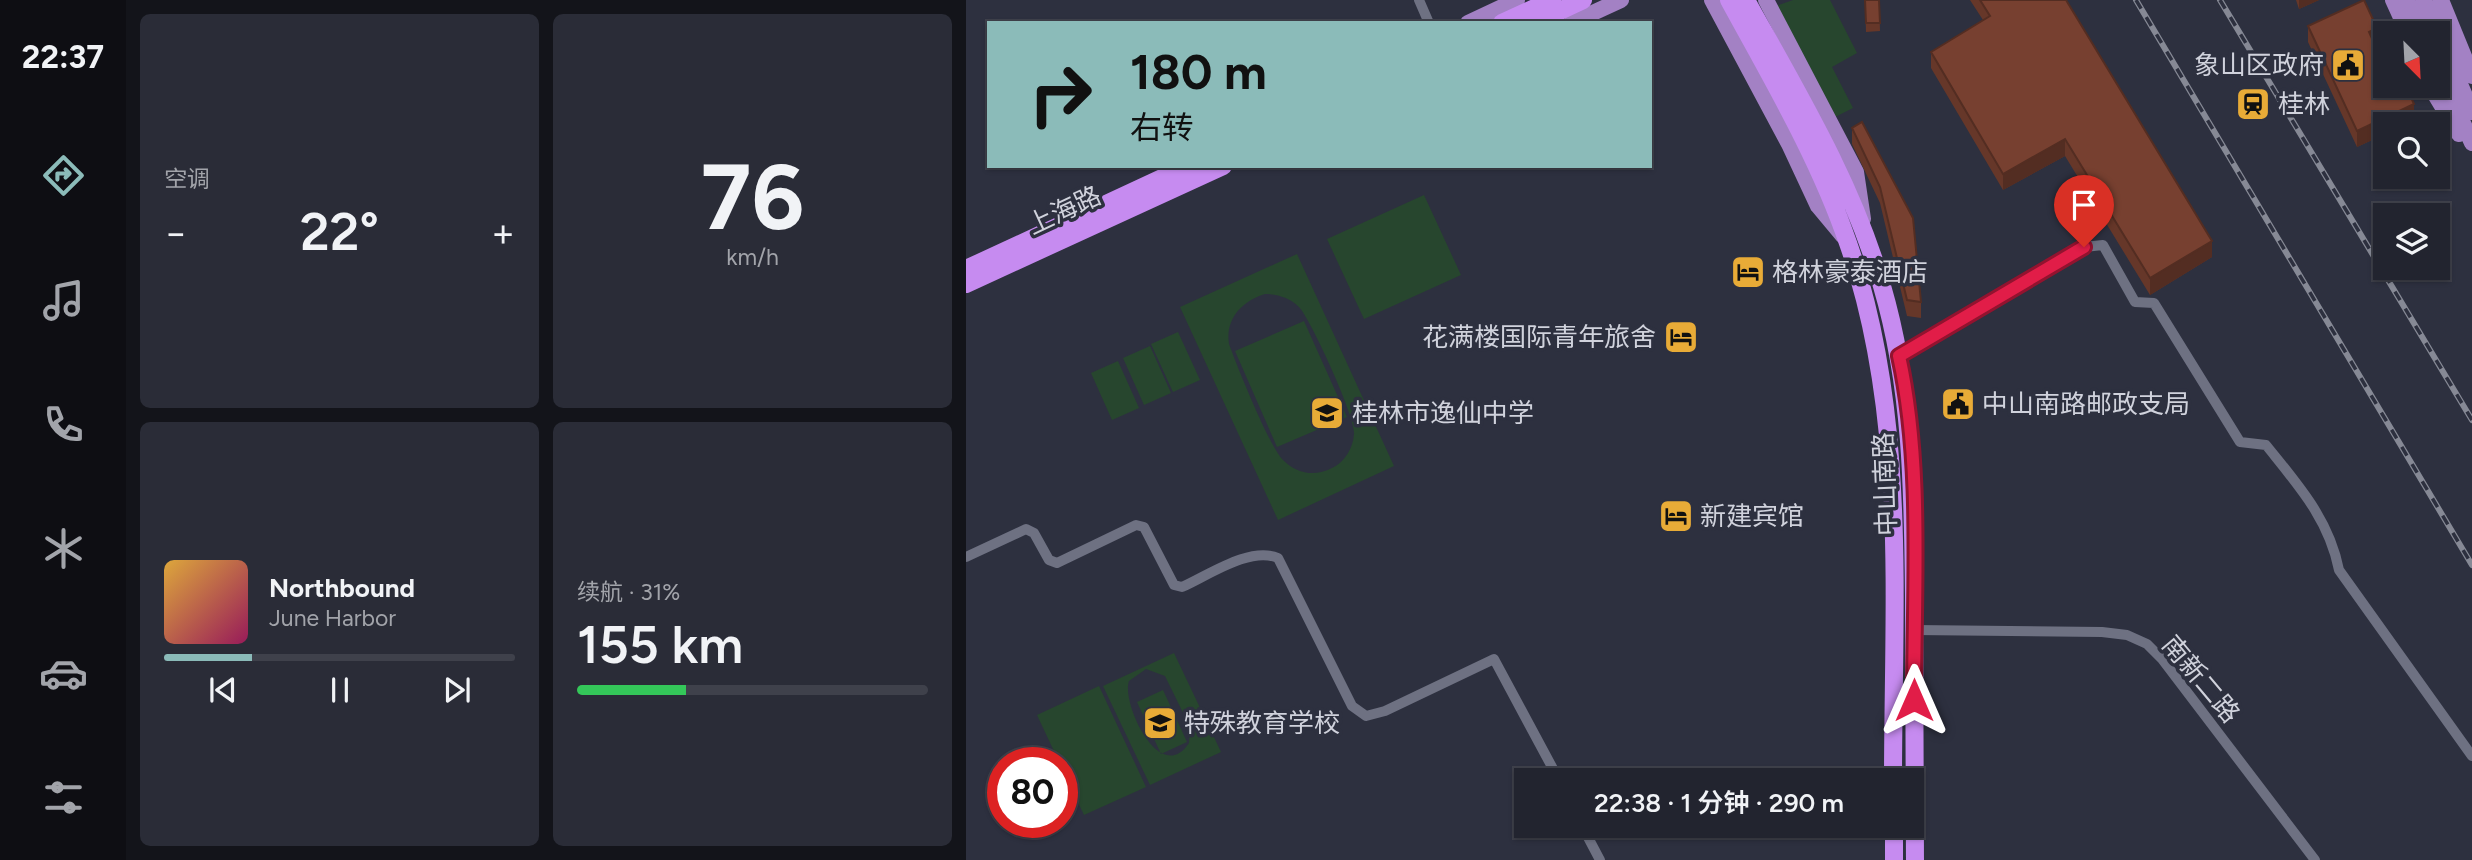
<!DOCTYPE html>
<html lang="zh">
<head>
<meta charset="utf-8">
<style>
  :root { --surface:#22242f; --page:#2a2c37; --text:#f1f3f6; --muted:#a2a4aa; --line:#3f414b; --accent:#8bbbb9 }
  body { margin:0; font-family:Figtree,"Noto Sans SC",sans-serif; background:var(--page); color:var(--text); height:100vh; display:flex; flex-direction:column; font-size:26px; white-space:nowrap }
  * { box-sizing:border-box; margin:0 }
  p { font-size:23px; color:var(--muted) }
  .icon { flex:none; width:38px; height:38px; fill:none; stroke:currentColor; stroke-width:2; stroke-linecap:round; stroke-linejoin:round }
  .map { position:relative; flex:1; overflow:hidden }
  .sheet { display:flex; flex-direction:column; gap:14px; padding:14px; background:#13141a; width:840px }
  .sheet>* { flex:none }
  .hud { position:absolute; left:21px; top:21px; width:665px; height:147px; border-radius:0px; box-shadow:0 2px 5px #0004,0 0 0 2px var(--line); background:#8bbbb9; color:#111; overflow:hidden }
  .needle { width:46px; rotate:156deg }
  .buttons { position:absolute; left:1407px; top:21px; display:grid; gap:14px }
  .buttons a { display:grid; place-items:center; width:77px; height:77px; border-radius:0px; background:var(--surface); box-shadow:0 2px 5px #0004,0 0 0 2px var(--line); font-size:35px }
  .speed { position:absolute; left:21px; top:747px; display:flex; gap:14px; font-size:35px; font-weight:700; text-align:center }
  .speed>* { display:grid; place-content:center; width:91px; height:91px; border-radius:50%; background:var(--surface); box-shadow:0 2px 5px #0004,0 0 0 2px var(--line); line-height:1 }
  .speed .limit { border:10px solid #d22; background:#fff; color:#111 }
  .pin { position:absolute; display:grid; place-items:center; width:60px; height:60px; color:#fff; margin:-72px -30px; border-radius:50% 50% 50% 0; rotate:-45deg; box-shadow:0 0 7px #0007 }
  .pin .icon { rotate:45deg }
  .me { position:absolute; width:77px; margin:-38px; rotate:0deg; stroke-linejoin:round; filter:drop-shadow(0 0 5px #0008) }
  .turn { display:flex; align-items:center; gap:24px; height:147px; padding:0 28px; font-size:32px }
  .turn .icon { width:91px; height:91px; stroke-width:2.5 }
  .turn b { display:block; font-size:49px; line-height:60px }
  .big { font-size:52px; font-weight:600; line-height:1.1 }
  .sheet .tile { flex:1; display:flex; flex-direction:column; justify-content:center; gap:10px; min-width:0; padding:0 24px; border-radius:10px; background:var(--page) }
  .sheet .dial { align-items:center; gap:0 }
  .dial b { font-size:91px; line-height:1 }
  .song { display:flex; align-items:center; gap:21px }
  .cover { width:84px; height:84px; border-radius:10px; background:linear-gradient(135deg,hsl(40 70% 55%),hsl(330 70% 35%)) }
  .played { height:7px; border-radius:4px; background:linear-gradient(90deg,var(--accent) 25%,var(--line) 25%) }
  .keys { display:flex; justify-content:space-around; direction:ltr }
  .heat { display:flex; justify-content:space-between; align-items:center; font-size:38px; direction:ltr }
  .charge { height:10px; border-radius:5px; background:linear-gradient(90deg,#34c759 31%,var(--line) 0) }
  .sheet .tiles { flex:1; display:grid; gap:14px; grid-template-columns:repeat(2,1fr) }
  .trip { position:absolute; left:548px; top:768px; width:410px; height:70px; border-radius:0px; background:var(--surface); box-shadow:0 2px 5px #0004,0 0 0 2px var(--line); font-weight:600; line-height:70px; text-align:center }
  main { display:flex; flex:1; min-height:0 }
  .menu { display:flex; flex-direction:column; width:126px; justify-content:space-around; align-items:center; background:#0e0e13; color:var(--muted) }
  .menu .icon { width:49px; height:49px }
  .menu .current { color:var(--accent) }
  .menu b { font-size:32px; color:var(--text) }
  .map>svg:first-child { display:block }
  .green { fill:#27462e; fill-rule:evenodd }
  .lines { fill:none; stroke-linecap:round; stroke-linejoin:round }
  .street { stroke:#6e7182; stroke-width:10 }
  .primary { stroke:#a381c4; stroke-width:16 }
  .highway { stroke:#c68bf0; stroke-width:18 }
  .rail-casing { stroke:#868995; stroke-width:6 }
  .rail { stroke:#2d303f; stroke-width:3.5; stroke-dasharray:10; stroke-linecap:butt }
  .wall { fill:#663729 }
  .shaded-wall { fill:#532d22 }
  .building { fill:#774030; stroke:#532d22; stroke-width:2 }
  .route-casing { stroke:#92132f; stroke-width:18 }
  .route { stroke:#e11d48; stroke-width:12 }
  .labels { text-anchor:middle; dominant-baseline:central; stroke-width:7; stroke-linejoin:round; paint-order:stroke }
  .poi-label { font-size:26px; fill:#d0d2dc; stroke:#2d303f; text-anchor:start }
  .street-label { font-size:26px; fill:#d0d2dc; stroke:#2d303f }
</style>
</head>
<body>
<main>
<nav class="menu">
<b>22:37</b>
<svg class="icon current" aria-label="directions" viewBox="0 0 24 24"><path d="M12 3l9 9-9 9-9-9zM9 14v-3h6M13 9l2 2-2 2"/></svg>
<svg class="icon" aria-label="music" viewBox="0 0 24 24"><path d="M9 18V5l10-2v13"/><circle cx="6" cy="18" r="3"/><circle cx="16" cy="16" r="3"/></svg>
<svg class="icon" aria-label="phone" viewBox="0 0 24 24"><path d="M5 4h4l2 5-3 2q2 4 5 5l2-3 5 2v4C11 20 4 13 5 4z"/></svg>
<svg class="icon" aria-label="climate" viewBox="0 0 24 24"><path d="M12 3v18M4 7l16 10M4 17L20 7"/></svg>
<svg class="icon" aria-label="car" viewBox="0 0 24 24"><path d="M5 17H2v-5l4-1 3-4h7l3 4 3 1v5h-3M9 17h6M6 11h13"/><circle cx="7" cy="17" r="2"/><circle cx="17" cy="17" r="2"/></svg>
<svg class="icon" aria-label="filters" viewBox="0 0 24 24"><path d="M4 7h16M4 17h16"/><circle cx="9" cy="7" r="2"/><circle cx="15" cy="17" r="2"/></svg>
</nav>
<section class="sheet">
<div class="tiles">
<div class="tile"><p>空调</p>
<div class="heat"><a>−</a><b class="big">22°</b><a>+</a></div>
</div>
<div class="tile dial"><b>76</b><p>km/h</p></div>
<div class="tile">
<div class="song"><i class="cover"></i><div><b>Northbound</b><p>June Harbor</p></div></div>
<div class="played"></div>
<div class="keys"><svg class="icon" aria-label="previous" viewBox="0 0 24 24"><path d="M18 5L8 12l10 7zM5 5v14"/></svg><svg class="icon" aria-label="pause" viewBox="0 0 24 24"><path d="M8 5v14M16 5v14"/></svg><svg class="icon" aria-label="next" viewBox="0 0 24 24"><path d="M6 5l10 7-10 7zM19 5v14"/></svg></div>
</div>
<div class="tile"><p>续航 · 31%</p><b class="big">155 km</b><div class="charge"></div></div>
</div>
</section>
<div class="map">
<svg width="1506" height="860" viewBox="0 0 1506 860">
  <rect width="100%" height="100%" fill="#2d303f"/>
  <path class="green" d="M827 0H864L891 53 866 67 887 108 867 118 810 6Z
    M458 195 495 275 398 319 361 239Z
    M331 254 428 466 312 520 214 307ZM299 294C312 294 324 298 333 307 345 320 390 418 388 434 387 448 379 462 366 468 349 477 331 474 317 460 303 446 271 366 263 344 259 319 276 301 299 294Z
    M338 321 381 417 311 447 269 351Z
    M212 332 234 380 207 392 185 344Z
    M184 346 205 393 178 405 157 358Z
    M152 361 173 408 146 420 125 373Z
    M208 653 255 752 184 785 137 686ZM180 669 199 676 224 727 223 743C194 787 155 703 163 681Z
    M133 686 180 787 118 815 71 715Z
    M197 690 221 742 195 754 171 702Z"/>
  <g class="lines">
    <path class="street" d="M453 0 463 23
      M933 356 1118 247 1137 245 1169 302 1188 303 1274 442 1300 445C1332 485 1363 519 1373 570L1506 756
      M0 557 60 529 68 533 83 560 91 563 170 525 178 527 208 585 216 587C243 575 284 546 312 558L386 706 400 716 419 711 528 659 593 780
      M948 630 1136 632 1161 635 1181 644 1196 659 1349 860
      M616 826 634 860"/>
    <path class="primary" d="M746 0 824 146 852 206 877 236
      M800 0 890 172 897 219
      M1427 0 1442 33
      M1441 0 1456 33
      M1458 0 1506 112
      M1475 0 1506 76
      M502 23 551 0
      M605 23 655 0
      M1472 68 1506 143
      M1464 86 1493 134"/>
    <path class="highway" d="M763 0C806 79 853 158 882 243 942 415 927 601 927 780
      M780 0C831 92 887 184 916 286 946 388 947 490 948 595 948 684 948 772 949 860
      M536 23 586 0
      M568 23 617 0
      M0 269 222 166
      M0 284 257 166
      M928 826V860"/>
    <g class="rail-casing">
      <path id="rail" d="M1170 0 1506 565
        M1254 0 1506 420"/>
    </g>
    <use href="#rail" class="rail"/>
  </g>
  <path class="wall" d="M899 0H913L914 31 900 32Z
    M1004 0H1100L1246 257 1184 295 1099 156 1037 190 965 68V52L1017 20Z
    M1330 0H1353L1333 9Z
    M1342 26 1411 44 1409 45 1419 86 1448 121 1440 124H1419V134L1391 147 1342 42Z
    M896 122 955 302V318L941 316 914 203 886 144V128Z"/>
  <path class="shaded-wall" d="M1333 0H1353L1333 9Z
    M1411 28V44L1403 48V32Z
    M1448 104V121L1440 124H1419V134L1391 147V131Z
    M1099 139V156L1037 190V174Z
    M1246 241V257L1184 295V278Z"/>
  <path class="building" d="M899 0H913L914 23H900Z
    M1014 0H1100L1246 241 1184 278 1099 139 1037 174 965 52 1024 16Z
    M1398 0 1411 28 1403 32 1419 67V86H1440L1448 104 1391 131 1342 26Z
    M896 122 947 218 955 302 941 300 914 187 886 128Z"/>
  <g class="lines">
    <g class="route-casing">
      <path id="route" d="M948 700C948 591 957 463 933 356L1118 247"/>
    </g>
    <use href="#route" class="route"/>
  </g>
  <defs>
    <g id="civic-square" transform="scale(1.75)"><rect x="-9" y="-9" width="18" height="18" rx="4" fill="#e8ab37" stroke="#2d303f"/><path d="M-.6-6.5H3V-4.5H.6V-3L4-1V1h2V6H-6V1h2V-1L-.6-3ZM-1.2 2.5V6h2.4V2.5Z" fill="#111"/></g>
    <g id="station-square" transform="scale(1.75)"><rect x="-9" y="-9" width="18" height="18" rx="4" fill="#e8ab37" stroke="#2d303f"/><path d="M-3-6H3Q5-6 5-4V2Q5 4 3 4L4.5 6H3L1.5 4h-3L-3 6H-4.5L-3 4Q-5 4-5 2V-4Q-5-6-3-6ZM-3.5-4v3h7v-3ZM-3.5 1v1.5H-2V1ZM2 1v1.5H3.5V1Z" fill="#111"/></g>
    <g id="hotel-square" transform="scale(1.75)"><rect x="-9" y="-9" width="18" height="18" rx="4" fill="#e8ab37" stroke="#2d303f"/><path d="M-6-4.5h1.5V1H6V5H4.5V3h-9V5H-6ZM-4 0a1.8 1.8 0 1 1 3.6 0ZM.5 0V-2.5h3Q6-2.5 6 0Z" fill="#111"/></g>
    <g id="school-square" transform="scale(1.75)"><rect x="-9" y="-9" width="18" height="18" rx="4" fill="#e8ab37" stroke="#2d303f"/><path d="M0-5L7-2L0 1L-7-2ZM-4 1L0 2.5L4 1V4Q0 6-4 4Z" fill="#111"/></g>
  </defs>
  <g fill-rule="evenodd">
    <use href="#civic-square" x="1382" y="65"/>
    <use href="#station-square" x="1287" y="104"/>
    <use href="#hotel-square" x="782" y="272"/>
    <use href="#hotel-square" x="715" y="337"/>
    <use href="#civic-square" x="992" y="404"/>
    <use href="#school-square" x="361" y="413"/>
    <use href="#hotel-square" x="710" y="516"/>
    <use href="#school-square" x="194" y="723"/>
  </g>
  <g class="labels">
    <g class="poi-label">
      <text x="1358" y="65" text-anchor="end">象山区政府</text>
      <text x="1312" y="104">桂林</text>
      <text x="806" y="272">格林豪泰酒店</text>
      <text x="690" y="337" text-anchor="end">花满楼国际青年旅舍</text>
      <text x="1016" y="404">中山南路邮政支局</text>
      <text x="386" y="413">桂林市逸仙中学</text>
      <text x="734" y="516">新建宾馆</text>
      <text x="218" y="723">特殊教育学校</text>
    </g>
    <g class="street-label">
      <text transform="translate(98 210) rotate(-25)">上海路</text>
      <text transform="translate(919 484) rotate(-92)">中山南路</text>
      <text transform="translate(1235 679) rotate(50)">南新二路</text>
    </g>
  </g>
</svg>
<div class="buttons">
<a><svg class="needle" viewBox="-14 -14 28 28"><path d="M0-13l5 13h-10z" fill="#e53935"/><path d="M0 13l5-13h-10z" fill="#a2a4aa"/></svg></a>
<a><svg class="icon" aria-label="search" viewBox="0 0 24 24"><circle cx="10" cy="10" r="6"/><path d="M15 15l6 6"/></svg></a>
<a><svg class="icon" aria-label="layers" viewBox="0 0 24 24"><path d="M12 4l9 5-9 5-9-5zM3 14l9 5 9-5"/></svg></a>
</div>
<div class="speed"><div class="limit">80</div></div>
<div class="pin" style="left:1118px;top:247px;background:#d93025"><svg class="icon" aria-label="arrive" viewBox="0 0 24 24"><path d="M6 21V4h12l-3 4 3 4H6"/></svg></div>
<svg class="me" style="left:948px;top:700px" viewBox="-20 -20 40 40"><path d="M0-17L14 15 0 8-14 15z" fill="#e11d48" stroke="#fff" stroke-width="4"/></svg>
<div class="trip">22:38 · 1 分钟 · 290 m</div>
<div class="hud">
<div class="turn"><svg class="icon" aria-label="right" viewBox="0 0 24 24"><path d="M7 20v-9h11M14 6l5 5-5 5"/></svg><div><b>180 m</b>右转</div></div>
</div>
</div>
</main>
</body>
</html>
